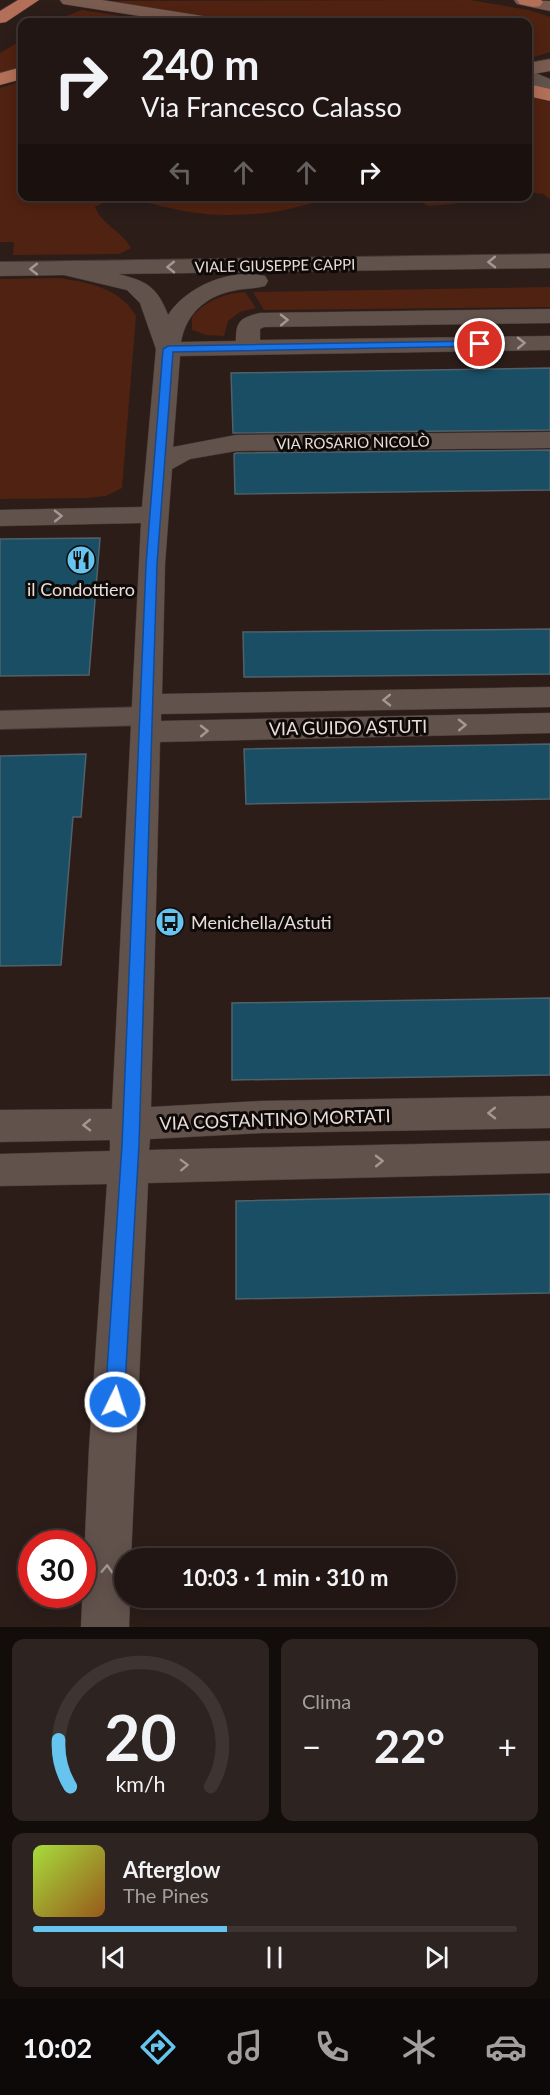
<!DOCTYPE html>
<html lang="it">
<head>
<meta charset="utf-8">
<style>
  :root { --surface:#211613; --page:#2d2321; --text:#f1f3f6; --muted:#a29fa0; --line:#3e3533; --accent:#66c4ef }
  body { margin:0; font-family:Lato,sans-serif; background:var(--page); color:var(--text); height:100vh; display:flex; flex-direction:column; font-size:22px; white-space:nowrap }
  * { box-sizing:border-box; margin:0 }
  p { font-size:20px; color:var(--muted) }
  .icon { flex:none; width:33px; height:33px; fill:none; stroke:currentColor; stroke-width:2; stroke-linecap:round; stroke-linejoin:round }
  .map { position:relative; height:1627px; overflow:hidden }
  .sheet { display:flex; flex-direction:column; gap:12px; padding:12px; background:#120c0a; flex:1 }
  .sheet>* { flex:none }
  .hud { position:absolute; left:18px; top:18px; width:514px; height:183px; border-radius:12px; box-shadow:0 3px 15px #0003,0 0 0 2px var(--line); background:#211613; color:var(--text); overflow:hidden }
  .speed { position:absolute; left:18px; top:1530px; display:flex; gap:12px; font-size:30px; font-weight:700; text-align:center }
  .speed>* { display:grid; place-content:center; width:78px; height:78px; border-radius:50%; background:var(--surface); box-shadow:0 3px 15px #0003,0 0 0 2px var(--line); line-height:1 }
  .speed .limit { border:9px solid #d22; background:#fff; color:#111 }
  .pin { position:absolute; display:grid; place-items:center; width:51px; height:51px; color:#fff; margin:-26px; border:3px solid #fff; border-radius:50%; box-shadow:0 2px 6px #0007 }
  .me { position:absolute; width:66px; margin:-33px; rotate:4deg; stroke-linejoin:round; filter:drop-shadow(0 0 4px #0008) }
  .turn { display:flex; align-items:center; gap:21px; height:126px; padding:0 24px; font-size:27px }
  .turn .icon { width:78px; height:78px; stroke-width:2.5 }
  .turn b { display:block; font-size:42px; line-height:51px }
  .lanes { display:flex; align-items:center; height:57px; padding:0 24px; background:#0003; justify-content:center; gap:30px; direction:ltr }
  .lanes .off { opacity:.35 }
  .big { font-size:45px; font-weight:700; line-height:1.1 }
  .sheet .tile { flex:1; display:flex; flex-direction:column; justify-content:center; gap:9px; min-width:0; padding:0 21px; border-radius:12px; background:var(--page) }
  .sheet .dial { align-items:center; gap:0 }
  .dial svg { height:156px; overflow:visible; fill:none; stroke:var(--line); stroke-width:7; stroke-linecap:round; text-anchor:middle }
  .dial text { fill:var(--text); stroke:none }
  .song { display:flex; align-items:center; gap:18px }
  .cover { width:72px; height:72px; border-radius:9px; background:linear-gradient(135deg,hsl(80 70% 55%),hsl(30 70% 35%)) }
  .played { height:6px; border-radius:3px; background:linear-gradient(90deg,var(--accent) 40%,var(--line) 40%) }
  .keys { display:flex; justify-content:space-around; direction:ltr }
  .heat { display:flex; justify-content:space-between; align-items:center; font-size:33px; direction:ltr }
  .sheet .tiles { flex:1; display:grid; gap:12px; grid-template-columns:1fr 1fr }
  .tile:last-child { grid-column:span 2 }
  .trip { position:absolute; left:114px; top:1548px; width:342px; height:60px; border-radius:30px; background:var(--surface); box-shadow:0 3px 15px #0003,0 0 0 2px var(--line); font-weight:700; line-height:60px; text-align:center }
  .dock { display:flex; height:96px; justify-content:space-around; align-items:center; background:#0d0908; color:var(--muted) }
  .dock .icon { width:42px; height:42px }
  .dock .selected { color:var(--accent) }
  .dock b { font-size:27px; color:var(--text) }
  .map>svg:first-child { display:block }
  .green { fill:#502211 }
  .building { fill:#1a4e65; stroke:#506169; stroke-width:1.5 }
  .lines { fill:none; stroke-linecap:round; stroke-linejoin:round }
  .pedestrian-casing { stroke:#463a37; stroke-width:2 }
  .minor-casing { stroke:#463a37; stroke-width:1 }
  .tertiary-casing { stroke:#463a37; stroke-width:1 }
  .secondary-casing { stroke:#463a37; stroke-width:1 }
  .motorway-casing { stroke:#463a37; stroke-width:1 }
  .pedestrian { fill:#62524c; fill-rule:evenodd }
  .minor { fill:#62524c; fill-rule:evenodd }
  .tertiary { fill:#62524c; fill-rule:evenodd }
  .secondary { fill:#7a5b50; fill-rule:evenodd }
  .motorway { fill:#b36f58; fill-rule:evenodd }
  .oneway { stroke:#a49893 }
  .route { fill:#1a73e8; stroke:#114b97; stroke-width:1.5 }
  .labels { text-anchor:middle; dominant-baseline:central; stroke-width:6; stroke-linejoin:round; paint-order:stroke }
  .far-street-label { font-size:15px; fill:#e7ddda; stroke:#0f0907 }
  .poi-label { font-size:18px; fill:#e7ddda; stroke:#0f0907 }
  .street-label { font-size:18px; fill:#e7ddda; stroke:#0f0907 }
</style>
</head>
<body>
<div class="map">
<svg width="550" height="1627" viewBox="0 0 550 1627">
  <rect width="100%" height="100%" fill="#2c1d19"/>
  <path class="green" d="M470 0 529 10 550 17V52L528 59V22H237L103 1Z
    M82 10 161 22H50Z
    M22 40V70L0 75V53Z
    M22 81V196L342 197C324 200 307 205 289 209 256 216 216 217 184 211 153 206 124 191 95 207 102 225 122 231 131 248L119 254 13 255 14 242H0V88Z
    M528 95 550 102V199L543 194 528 192Z
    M409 197H481L453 204 429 206Z
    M60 278C90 283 120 288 136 316L122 488 106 496 86 498 0 499V279Z
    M550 287V307L264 310 253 292Z
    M245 292 256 308 240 312 228 321 224 336 206 335 192 330V317C206 300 224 294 245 292Z"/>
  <path class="building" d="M550 368V430L233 433 231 373Z
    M550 450V490L235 494 234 454 236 453Z
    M100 538 89 675 0 676V539Z
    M550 629V674L244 677 243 632Z
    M550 744V799L246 804 244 749Z
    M86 754 81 817H73L61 965 0 966V756Z
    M550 998V1075L232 1080V1003Z
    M550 1194V1293L236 1299V1201Z"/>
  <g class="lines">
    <g class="pedestrian-casing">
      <path id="pedestrian" d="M147 707 157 710 160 716 157 722 147 725 0 729V711Z"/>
    </g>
    <g class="minor-casing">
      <path id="minor" d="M550 254V268L118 274C146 281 157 286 168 315 187 286 231 268 265 276L268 281 265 286C254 289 243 288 232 291 205 297 186 314 181 342L236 341C236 321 240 318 260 313L550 309V323L264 327 260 329V340L550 336V350L180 356 173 447 236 435 550 432V448L236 451 190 459 172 469 165 564 162 694 550 687V707L161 714V721L550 713V733L160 742 151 1107 261 1101 550 1096V1128L261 1133 150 1139 149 1150 550 1141V1173L148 1183 131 1558H124V1598H130L129 1627H81L89 1449 107 1184 0 1186V1154L110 1151V1140L0 1142V1110L112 1109 141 523 0 526V510L142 507 156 349 140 303 127 290 64 275 0 276V262Z"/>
    </g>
    <g class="tertiary-casing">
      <path id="tertiary" d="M528 70 550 79V92L528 83Z"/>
    </g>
    <g class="secondary-casing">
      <path id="secondary" d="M60 0H102L209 17 215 18 218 22H178L69 5 63 4Z
        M514 0 550 1V11L517 4Z
        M550 59V71L528 75V63Z"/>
    </g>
    <g class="motorway-casing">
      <path id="motorway" d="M18 0H39L6 22 0 23V11Z
        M517 0H541L543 2 540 6 534 7 520 4Z
        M22 67V79L0 85V73Z
        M528 84 550 89V101L528 96Z"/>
    </g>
    <use href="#pedestrian" class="pedestrian"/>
    <use href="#minor" class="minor"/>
    <use href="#tertiary" class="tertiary"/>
    <use href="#secondary" class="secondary"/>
    <use href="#motorway" class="motorway"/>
  </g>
  <defs><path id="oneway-chevron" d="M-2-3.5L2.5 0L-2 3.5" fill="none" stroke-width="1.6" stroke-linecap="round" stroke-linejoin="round" transform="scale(1.5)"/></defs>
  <g class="oneway">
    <use href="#oneway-chevron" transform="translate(492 262) rotate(179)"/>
    <use href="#oneway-chevron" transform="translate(171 267) rotate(179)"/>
    <use href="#oneway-chevron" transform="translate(34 269) rotate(180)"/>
    <use href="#oneway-chevron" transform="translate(284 320) rotate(-1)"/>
    <use href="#oneway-chevron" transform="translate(521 343) rotate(-1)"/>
    <use href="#oneway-chevron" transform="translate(58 516) rotate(-1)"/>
    <use href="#oneway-chevron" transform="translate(387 700) rotate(179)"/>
    <use href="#oneway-chevron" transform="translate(462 725) rotate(-1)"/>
    <use href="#oneway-chevron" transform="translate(204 731) rotate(-1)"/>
    <use href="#oneway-chevron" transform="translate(492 1113) rotate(179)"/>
    <use href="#oneway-chevron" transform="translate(87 1125) rotate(179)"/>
    <use href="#oneway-chevron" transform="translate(379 1161) rotate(-1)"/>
    <use href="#oneway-chevron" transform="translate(184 1165) rotate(-2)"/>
    <use href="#oneway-chevron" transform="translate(107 1569) rotate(-88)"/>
  </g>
  <path class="route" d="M480 341 484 342V346L173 352 157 564 139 1145 124 1402 121 1408 115 1410 108 1408 105 1402 122 1145 146 564 163 349 168 346Z"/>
  <defs>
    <g id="restaurant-disc" transform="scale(1.5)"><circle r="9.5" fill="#66c4ef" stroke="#0f0907"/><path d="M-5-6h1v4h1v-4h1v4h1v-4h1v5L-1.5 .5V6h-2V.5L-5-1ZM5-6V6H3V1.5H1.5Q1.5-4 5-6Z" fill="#111"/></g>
    <g id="bus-disc" transform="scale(1.5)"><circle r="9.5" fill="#66c4ef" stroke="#0f0907"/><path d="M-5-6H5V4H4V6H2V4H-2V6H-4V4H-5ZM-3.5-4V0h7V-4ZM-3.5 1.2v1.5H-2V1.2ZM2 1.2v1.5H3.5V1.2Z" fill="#111"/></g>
  </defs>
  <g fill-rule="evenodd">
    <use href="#restaurant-disc" x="81" y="560"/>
    <use href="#bus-disc" x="170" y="922"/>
  </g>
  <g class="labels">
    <g class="far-street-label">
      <text transform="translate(275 265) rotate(-1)">VIALE GIUSEPPE CAPPI</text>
      <text transform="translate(353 442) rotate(-1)">VIA ROSARIO NICOLÒ</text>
    </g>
    <g class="poi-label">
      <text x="81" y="589">il Condottiero</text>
      <text x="191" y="922" text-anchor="start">Menichella/Astuti</text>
    </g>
    <g class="street-label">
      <text transform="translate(348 727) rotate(-1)">VIA GUIDO ASTUTI</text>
      <text transform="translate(275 1119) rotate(-2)">VIA COSTANTINO MORTATI</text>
    </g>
  </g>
</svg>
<div class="speed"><div class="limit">30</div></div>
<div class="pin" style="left:480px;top:344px;background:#d93025"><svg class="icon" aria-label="arrive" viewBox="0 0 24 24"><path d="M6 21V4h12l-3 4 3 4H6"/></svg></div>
<svg class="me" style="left:115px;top:1402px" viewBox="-20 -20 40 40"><circle r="17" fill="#1a73e8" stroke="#fff" stroke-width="3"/><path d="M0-11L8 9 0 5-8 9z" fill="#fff"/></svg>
<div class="trip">10:03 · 1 min · 310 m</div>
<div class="hud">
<div class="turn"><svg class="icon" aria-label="right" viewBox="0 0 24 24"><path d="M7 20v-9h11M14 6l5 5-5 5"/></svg><div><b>240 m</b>Via Francesco Calasso</div></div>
<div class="lanes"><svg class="icon off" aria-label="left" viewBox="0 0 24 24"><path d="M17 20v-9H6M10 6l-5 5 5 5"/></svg><svg class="icon off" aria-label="ahead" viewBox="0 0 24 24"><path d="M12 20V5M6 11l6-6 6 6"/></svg><svg class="icon off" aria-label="ahead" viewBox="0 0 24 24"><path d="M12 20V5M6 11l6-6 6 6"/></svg><svg class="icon" aria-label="right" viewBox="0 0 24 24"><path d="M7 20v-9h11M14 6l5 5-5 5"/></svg></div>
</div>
</div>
<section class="sheet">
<div class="tiles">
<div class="tile dial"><svg viewBox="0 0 100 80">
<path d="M14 69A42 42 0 1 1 86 69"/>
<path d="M14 69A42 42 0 0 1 8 45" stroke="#66c4ef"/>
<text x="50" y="56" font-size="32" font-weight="700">20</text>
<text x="50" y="72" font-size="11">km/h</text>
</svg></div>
<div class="tile"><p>Clima</p>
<div class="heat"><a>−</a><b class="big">22°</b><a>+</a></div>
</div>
<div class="tile">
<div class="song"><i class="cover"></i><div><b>Afterglow</b><p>The Pines</p></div></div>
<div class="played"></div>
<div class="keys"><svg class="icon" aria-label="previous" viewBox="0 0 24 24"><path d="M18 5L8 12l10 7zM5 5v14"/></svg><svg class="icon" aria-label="pause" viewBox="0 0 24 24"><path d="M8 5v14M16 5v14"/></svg><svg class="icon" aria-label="next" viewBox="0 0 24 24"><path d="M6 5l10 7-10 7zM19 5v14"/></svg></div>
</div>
</div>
</section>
<nav class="dock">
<b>10:02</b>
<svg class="icon selected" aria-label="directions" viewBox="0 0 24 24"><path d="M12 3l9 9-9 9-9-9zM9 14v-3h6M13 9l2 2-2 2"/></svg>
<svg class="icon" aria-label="music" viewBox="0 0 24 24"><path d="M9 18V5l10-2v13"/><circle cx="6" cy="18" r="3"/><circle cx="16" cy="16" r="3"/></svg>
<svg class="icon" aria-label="phone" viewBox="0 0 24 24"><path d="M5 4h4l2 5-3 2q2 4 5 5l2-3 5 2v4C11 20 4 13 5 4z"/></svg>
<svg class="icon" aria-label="climate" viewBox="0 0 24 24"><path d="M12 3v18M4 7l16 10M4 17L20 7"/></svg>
<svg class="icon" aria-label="car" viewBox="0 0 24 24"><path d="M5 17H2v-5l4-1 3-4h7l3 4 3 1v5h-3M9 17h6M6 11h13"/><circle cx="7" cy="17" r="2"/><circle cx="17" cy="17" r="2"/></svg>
</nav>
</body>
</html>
